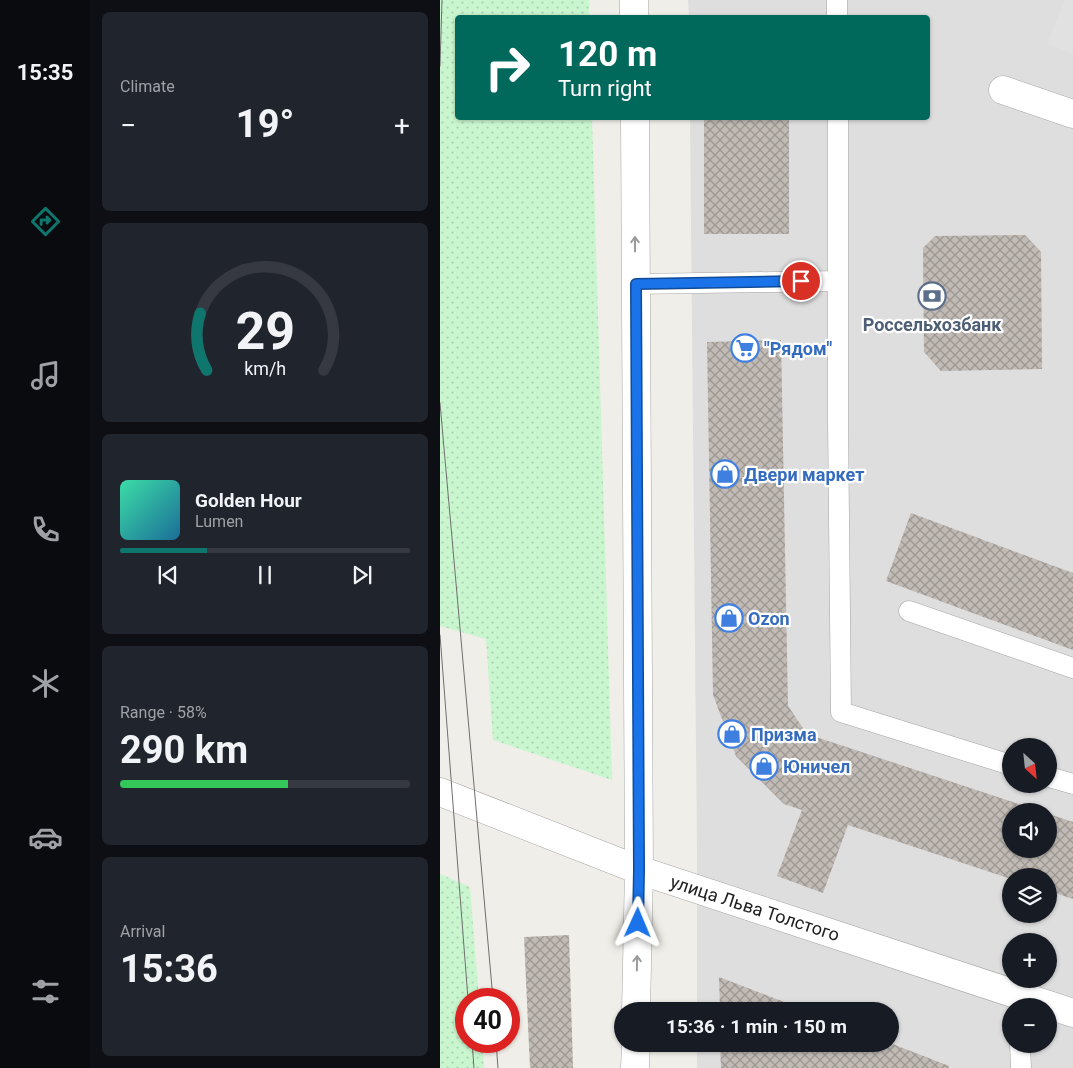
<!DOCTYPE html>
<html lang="en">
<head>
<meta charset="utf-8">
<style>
  :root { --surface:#171b24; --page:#20242c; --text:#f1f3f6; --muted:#9ea1a6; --line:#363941; --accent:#0f766e }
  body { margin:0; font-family:Roboto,sans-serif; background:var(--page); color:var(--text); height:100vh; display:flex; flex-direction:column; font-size:19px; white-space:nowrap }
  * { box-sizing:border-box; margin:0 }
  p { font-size:16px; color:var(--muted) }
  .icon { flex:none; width:28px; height:28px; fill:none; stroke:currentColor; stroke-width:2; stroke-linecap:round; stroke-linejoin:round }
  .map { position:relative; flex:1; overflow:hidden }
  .details { display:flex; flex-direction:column; gap:12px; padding:12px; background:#0d0f14; width:350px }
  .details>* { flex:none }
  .hud { position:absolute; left:15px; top:15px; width:475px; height:105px; border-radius:5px; box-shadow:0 1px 4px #0004; background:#00695c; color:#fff; overflow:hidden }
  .needle { width:32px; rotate:153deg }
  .fabs { position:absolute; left:562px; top:738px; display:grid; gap:10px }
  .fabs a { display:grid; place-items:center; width:55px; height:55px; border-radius:50%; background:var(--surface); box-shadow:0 1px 4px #0004; font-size:25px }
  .speed { position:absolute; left:15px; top:988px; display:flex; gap:10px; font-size:25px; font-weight:700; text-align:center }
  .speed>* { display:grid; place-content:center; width:65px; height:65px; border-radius:50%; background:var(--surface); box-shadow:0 1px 4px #0004; line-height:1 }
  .speed .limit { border:8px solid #d22; background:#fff; color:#111 }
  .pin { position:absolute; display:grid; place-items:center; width:42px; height:42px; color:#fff; margin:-21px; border:2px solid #fff; border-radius:50%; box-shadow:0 1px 5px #0007 }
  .me { position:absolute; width:55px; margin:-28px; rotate:1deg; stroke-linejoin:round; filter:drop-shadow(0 0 4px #0008) }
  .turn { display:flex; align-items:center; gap:18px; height:105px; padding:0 20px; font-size:22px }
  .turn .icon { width:65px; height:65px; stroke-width:2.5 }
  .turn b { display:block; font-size:35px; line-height:42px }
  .big { font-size:38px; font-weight:700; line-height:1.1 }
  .details .widget { flex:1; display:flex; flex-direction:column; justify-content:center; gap:8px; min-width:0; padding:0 18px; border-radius:8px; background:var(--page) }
  .details .dial { align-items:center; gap:0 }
  .dial svg { height:130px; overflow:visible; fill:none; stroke:var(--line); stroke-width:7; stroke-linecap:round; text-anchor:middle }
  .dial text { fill:var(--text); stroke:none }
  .song { display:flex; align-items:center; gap:15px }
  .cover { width:60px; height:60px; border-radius:8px; background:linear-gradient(135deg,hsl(160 70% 55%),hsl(200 70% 35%)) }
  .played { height:5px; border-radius:2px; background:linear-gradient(90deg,var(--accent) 30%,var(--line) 30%) }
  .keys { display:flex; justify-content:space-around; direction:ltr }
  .heat { display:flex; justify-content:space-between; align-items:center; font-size:28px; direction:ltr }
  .charge { height:8px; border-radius:4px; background:linear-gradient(90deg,#34c759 58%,var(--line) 0) }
  .trip { position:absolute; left:174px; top:1002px; width:285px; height:50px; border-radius:25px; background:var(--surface); box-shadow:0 1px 4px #0004; font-weight:700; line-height:50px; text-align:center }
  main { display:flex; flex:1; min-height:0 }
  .menu { display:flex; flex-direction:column; width:90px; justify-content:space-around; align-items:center; background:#090b0e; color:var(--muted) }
  .menu .icon { width:35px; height:35px }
  .menu .active { color:var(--accent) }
  .menu b { font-size:22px; color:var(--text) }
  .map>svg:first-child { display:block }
  .residential { fill:#dfdede; fill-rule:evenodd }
  .park { fill:url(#park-dots) }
  .parking { fill:#e1e1e1 }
  .building { fill:url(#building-cross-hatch) }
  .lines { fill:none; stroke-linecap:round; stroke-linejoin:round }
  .service-casing { stroke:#a5a5a5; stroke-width:21 }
  .minor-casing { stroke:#a5a5a5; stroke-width:29 }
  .tertiary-casing { stroke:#a5a5a5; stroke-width:29 }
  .service { stroke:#fff; stroke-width:20 }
  .minor { stroke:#fff; stroke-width:28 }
  .tertiary { stroke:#fff; stroke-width:28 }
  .tram { stroke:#6f6f6f; stroke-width:1 }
  .oneway { stroke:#9b9b9b }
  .route-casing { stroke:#114b97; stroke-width:12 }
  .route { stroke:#1a73e8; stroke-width:9 }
  .labels { text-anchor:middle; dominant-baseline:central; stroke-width:4.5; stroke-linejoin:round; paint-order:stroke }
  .service-label { font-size:18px; font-weight:bold; fill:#4e5e75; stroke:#fff }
  .shop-label { font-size:18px; font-weight:bold; fill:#366cbe; stroke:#fff; text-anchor:start }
  .street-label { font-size:18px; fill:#212121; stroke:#fff }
</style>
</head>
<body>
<main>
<nav class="menu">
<b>15:35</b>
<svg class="icon active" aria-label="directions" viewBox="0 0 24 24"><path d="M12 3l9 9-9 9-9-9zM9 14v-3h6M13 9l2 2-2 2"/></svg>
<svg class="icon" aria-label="music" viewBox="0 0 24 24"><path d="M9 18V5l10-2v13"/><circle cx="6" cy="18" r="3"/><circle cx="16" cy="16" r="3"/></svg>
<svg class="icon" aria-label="phone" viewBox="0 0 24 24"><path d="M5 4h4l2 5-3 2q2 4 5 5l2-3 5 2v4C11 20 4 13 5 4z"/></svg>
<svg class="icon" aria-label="climate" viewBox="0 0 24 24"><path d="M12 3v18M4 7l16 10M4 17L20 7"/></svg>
<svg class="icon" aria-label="car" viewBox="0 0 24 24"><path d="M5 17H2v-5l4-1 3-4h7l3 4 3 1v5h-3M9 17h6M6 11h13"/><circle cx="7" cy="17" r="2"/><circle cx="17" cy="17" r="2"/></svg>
<svg class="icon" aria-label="filters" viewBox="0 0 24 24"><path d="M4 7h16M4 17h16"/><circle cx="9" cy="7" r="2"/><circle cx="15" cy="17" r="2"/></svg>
</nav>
<section class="details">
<div class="widget"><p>Climate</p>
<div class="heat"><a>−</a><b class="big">19°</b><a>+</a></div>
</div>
<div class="widget dial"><svg viewBox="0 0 100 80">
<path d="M14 69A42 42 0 1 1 86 69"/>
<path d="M14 69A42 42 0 0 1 10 34" stroke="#0f766e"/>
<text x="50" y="56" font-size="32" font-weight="700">29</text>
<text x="50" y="72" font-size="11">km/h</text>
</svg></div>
<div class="widget">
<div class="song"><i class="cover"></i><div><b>Golden Hour</b><p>Lumen</p></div></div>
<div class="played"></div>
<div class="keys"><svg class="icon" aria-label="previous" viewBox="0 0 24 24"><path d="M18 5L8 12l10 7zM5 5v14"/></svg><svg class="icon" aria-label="pause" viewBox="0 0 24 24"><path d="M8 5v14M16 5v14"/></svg><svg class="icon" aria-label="next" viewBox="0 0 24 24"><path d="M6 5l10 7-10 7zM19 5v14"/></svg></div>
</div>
<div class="widget"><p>Range · 58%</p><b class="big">290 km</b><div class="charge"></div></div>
<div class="widget"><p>Arrival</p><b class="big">15:36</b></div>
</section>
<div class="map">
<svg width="633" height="1068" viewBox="0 0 633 1068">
  <defs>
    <pattern id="park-dots" width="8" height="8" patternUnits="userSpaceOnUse" patternTransform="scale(1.25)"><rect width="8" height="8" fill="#c9f6cf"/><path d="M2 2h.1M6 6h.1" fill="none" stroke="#acd3b1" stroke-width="1.8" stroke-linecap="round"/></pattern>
    <pattern id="building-cross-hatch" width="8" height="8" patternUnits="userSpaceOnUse" patternTransform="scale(1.25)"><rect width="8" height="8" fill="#c1bab5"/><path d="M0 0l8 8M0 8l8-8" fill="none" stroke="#9c9793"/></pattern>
  </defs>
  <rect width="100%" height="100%" fill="#f0eee8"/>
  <path class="residential" d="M248 0H633V1068H257V1044H450V1011H257V851L250 118H488V18L249 17ZM571 746H609V784H571ZM571 811H609V849H571ZM571 876H609V914H571ZM571 941H609V979H571ZM571 1006H609V1044H571Z"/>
  <path class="park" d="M0 0H149V17L18 18V118H152L172 780 53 740 46 639 0 626Z
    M0 874 30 887 39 999H26V1041H42L44 1068H0Z"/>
  <path class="parking" d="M625 0H633V54L607 44Z"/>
  <path class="building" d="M264 118H349V234H264Z
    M585 235 601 252 602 369 501 371 484 352 483 248 495 236Z
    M341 340 348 706 367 734 600 811H571V849H609V814L633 822V899L609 891V876H571V879L408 825 383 893 337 876 362 810 344 804 296 756 273 695 267 342Z
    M471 513 633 573V650L446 581Z
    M129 935 133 1068H90L84 937Z
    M279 977 368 1011H280Z
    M450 1043 509 1066V1068H281L280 1044Z"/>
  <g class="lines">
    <g class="service-casing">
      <path id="service" d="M397 0V18
        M398 118V420L401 712 571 765
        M196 284 398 281
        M469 611 633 668
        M609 777 633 784
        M580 1044 581 1068"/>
    </g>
    <g class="minor-casing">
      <path id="minor" d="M563 90 633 114"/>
    </g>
    <g class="tertiary-casing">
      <path id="tertiary" d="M194 0V18
        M195 118 199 870 196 1011
        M0 792 199 870 633 1013
        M195 1068 196 1044"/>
    </g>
    <use href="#service" class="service"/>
    <use href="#minor" class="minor"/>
    <use href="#tertiary" class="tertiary"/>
    <path class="tram" d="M0 66 2 0
      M0 403 53 999
      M0 635 28 999
      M32 1041 34 1068
      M56 1041 58 1068"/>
  </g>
  <defs><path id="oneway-shaft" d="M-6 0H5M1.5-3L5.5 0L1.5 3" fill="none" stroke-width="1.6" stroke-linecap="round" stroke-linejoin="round" transform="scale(1.25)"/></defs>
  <g class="oneway">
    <use href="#oneway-shaft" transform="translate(195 244) rotate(-90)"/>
    <use href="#oneway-shaft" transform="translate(197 963) rotate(-89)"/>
  </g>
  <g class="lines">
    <g class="route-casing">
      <path id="route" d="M198 923 199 870 196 284 361 281"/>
    </g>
    <use href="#route" class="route"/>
  </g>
  <defs>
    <g id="bank-ring" transform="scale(1.4375)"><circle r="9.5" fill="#fff" stroke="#5c6f8a" stroke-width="1.5"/><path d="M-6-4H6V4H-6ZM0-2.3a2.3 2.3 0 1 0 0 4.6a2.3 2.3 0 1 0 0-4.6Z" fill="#5c6f8a"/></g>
    <g id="supermarket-ring" transform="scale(1.4375)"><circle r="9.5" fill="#fff" stroke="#3f7fe0" stroke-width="1.5"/><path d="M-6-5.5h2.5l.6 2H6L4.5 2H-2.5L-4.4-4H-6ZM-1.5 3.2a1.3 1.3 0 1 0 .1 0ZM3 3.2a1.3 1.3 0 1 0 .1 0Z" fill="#3f7fe0"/></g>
    <g id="shop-ring" transform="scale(1.4375)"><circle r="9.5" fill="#fff" stroke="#3f7fe0" stroke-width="1.5"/><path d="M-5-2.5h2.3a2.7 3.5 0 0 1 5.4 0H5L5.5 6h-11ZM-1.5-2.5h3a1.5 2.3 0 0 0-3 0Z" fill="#3f7fe0"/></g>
  </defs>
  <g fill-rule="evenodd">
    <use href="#bank-ring" x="492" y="296"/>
    <use href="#supermarket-ring" x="305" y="348"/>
    <use href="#shop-ring" x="285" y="474"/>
    <use href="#shop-ring" x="289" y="618"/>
    <use href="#shop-ring" x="292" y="734"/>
    <use href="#shop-ring" x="324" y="766"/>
  </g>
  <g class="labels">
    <g class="service-label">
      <text x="492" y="324">Россельхозбанк</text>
    </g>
    <g class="shop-label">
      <text x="324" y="348">"Рядом"</text>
      <text x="304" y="474">Двери маркет</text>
      <text x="308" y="618">Ozon</text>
      <text x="311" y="734">Призма</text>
      <text x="343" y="766">Юничел</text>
    </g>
    <g class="street-label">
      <text transform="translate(315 908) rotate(18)">улица Льва Толстого</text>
    </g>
  </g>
</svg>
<div class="fabs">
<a><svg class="needle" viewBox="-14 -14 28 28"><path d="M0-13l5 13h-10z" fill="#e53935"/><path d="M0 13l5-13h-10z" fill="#9ea1a6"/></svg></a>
<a><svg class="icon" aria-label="sound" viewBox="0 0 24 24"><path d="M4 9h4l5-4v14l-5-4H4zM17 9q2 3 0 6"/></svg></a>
<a><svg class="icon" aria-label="layers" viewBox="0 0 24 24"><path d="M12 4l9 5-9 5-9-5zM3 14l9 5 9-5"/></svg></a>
<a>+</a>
<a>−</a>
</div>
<div class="speed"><div class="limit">40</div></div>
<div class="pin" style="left:361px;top:281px;background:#d93025"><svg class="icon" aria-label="arrive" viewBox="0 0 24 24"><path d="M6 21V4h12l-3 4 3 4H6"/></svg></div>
<svg class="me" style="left:198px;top:923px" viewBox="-20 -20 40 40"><path d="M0-17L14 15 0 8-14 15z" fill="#1a73e8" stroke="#fff" stroke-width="4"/></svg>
<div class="trip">15:36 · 1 min · 150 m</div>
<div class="hud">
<div class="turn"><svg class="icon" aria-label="right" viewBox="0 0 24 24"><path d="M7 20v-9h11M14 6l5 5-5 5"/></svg><div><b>120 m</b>Turn right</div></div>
</div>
</div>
</main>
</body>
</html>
